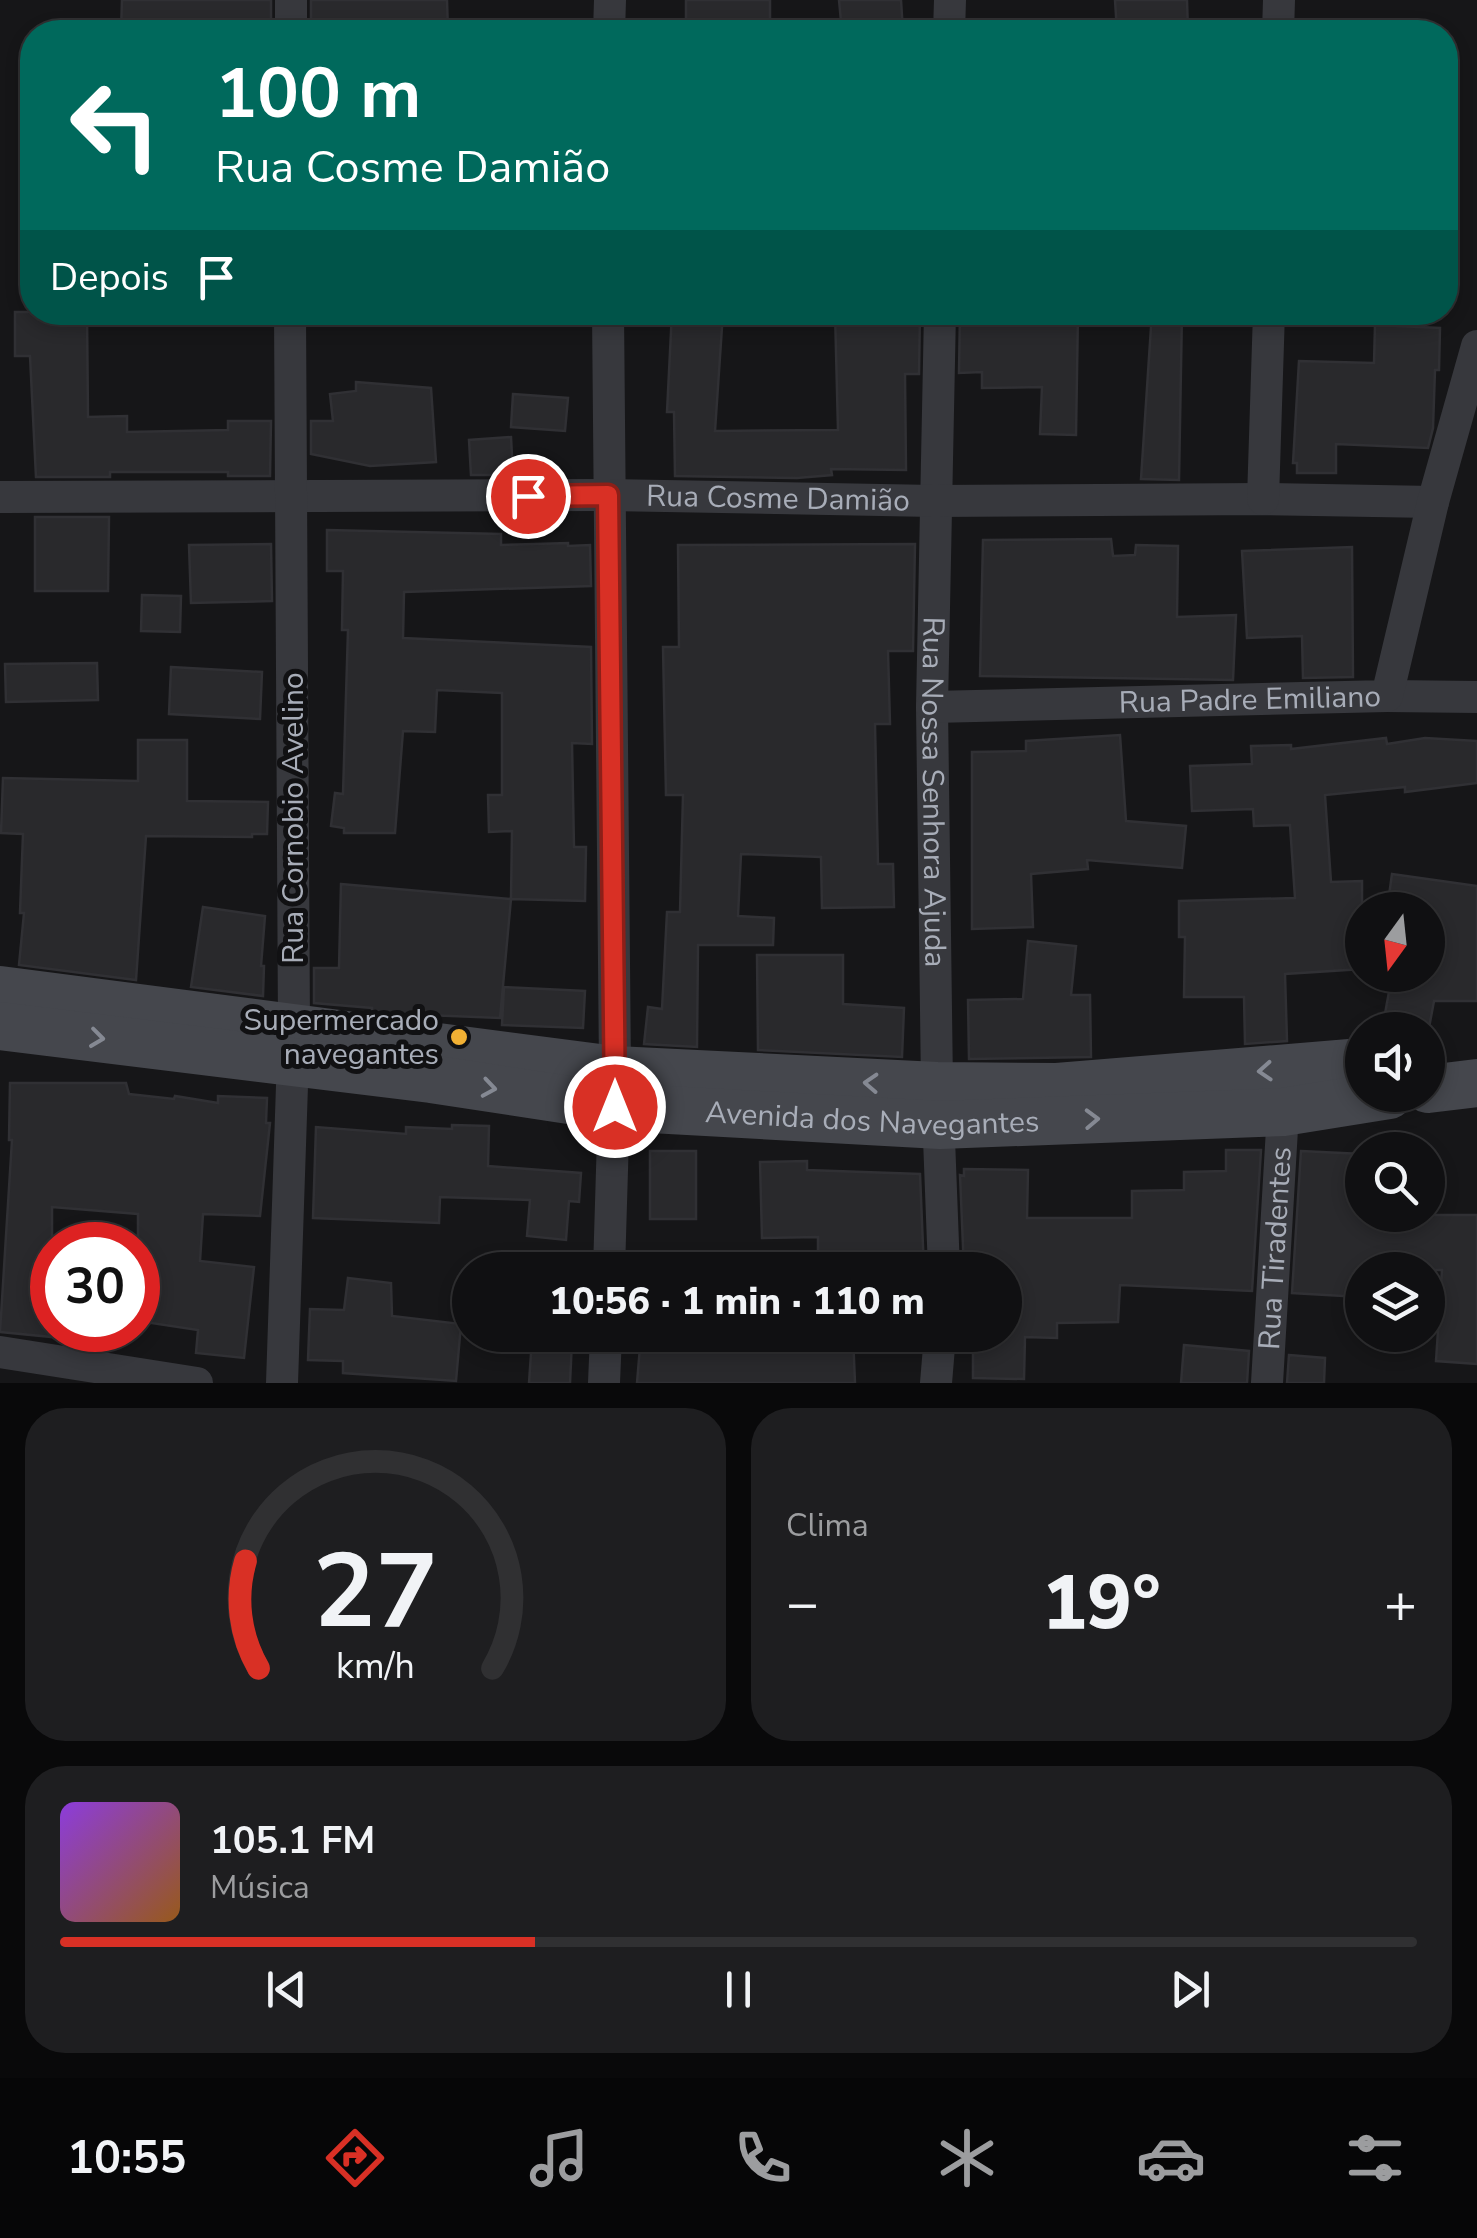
<!DOCTYPE html>
<html lang="pt">
<head>
<meta charset="utf-8">
<style>
  :root { --surface:#101012; --page:#1e1e20; --text:#f1f3f6; --muted:#9c9d9f; --line:#303032; --accent:#d93025 }
  body { margin:0; font-family:"Nunito Sans",sans-serif; background:var(--page); color:var(--text); height:100vh; display:flex; flex-direction:column; font-size:38px; white-space:nowrap }
  * { box-sizing:border-box; margin:0 }
  p { font-size:32px; color:var(--muted) }
  .icon { flex:none; width:55px; height:55px; fill:none; stroke:currentColor; stroke-width:2; stroke-linecap:round; stroke-linejoin:round }
  .map { position:relative; height:1383px; overflow:hidden }
  .panel { display:flex; flex-direction:column; gap:25px; padding:25px; background:#09090a; flex:1 }
  .panel>* { flex:none }
  .hud { position:absolute; left:20px; top:20px; width:1438px; height:305px; border-radius:40px; box-shadow:0 5px 15px #0003,0 0 0 2px var(--line); background:#00695c; color:#fff; overflow:hidden }
  .needle { width:65px; rotate:195deg }
  .fabs { position:absolute; left:1345px; top:892px; display:grid; gap:20px }
  .fabs a { display:grid; place-items:center; width:100px; height:100px; border-radius:50%; background:var(--surface); box-shadow:0 5px 15px #0003,0 0 0 2px var(--line); font-size:50px }
  .speed { position:absolute; left:30px; top:1222px; display:flex; gap:20px; font-size:50px; font-weight:700; text-align:center }
  .speed>* { display:grid; place-content:center; width:130px; height:130px; border-radius:50%; background:var(--surface); box-shadow:0 5px 15px #0003,0 0 0 2px var(--line); line-height:1 }
  .speed .limit { border:15px solid #d22; background:#fff; color:#111 }
  .pin { position:absolute; display:grid; place-items:center; width:85px; height:85px; color:#fff; margin:-42px; border:5px solid #fff; border-radius:50%; box-shadow:0 2px 10px #0007 }
  .me { position:absolute; width:110px; margin:-55px; rotate:0deg; stroke-linejoin:round; filter:drop-shadow(0 0 8px #0008) }
  .turn { display:flex; align-items:center; gap:35px; height:210px; padding:0 30px; font-size:45px }
  .turn .icon { width:130px; height:130px; stroke-width:2.5 }
  .turn b { display:block; font-size:70px; line-height:85px }
  .then { display:flex; align-items:center; height:95px; padding:0 30px; background:#0003; gap:20px; font-size:38px }
  .big { font-size:75px; font-weight:800; line-height:1.1 }
  .panel .widget { flex:1; display:flex; flex-direction:column; justify-content:center; gap:15px; min-width:0; padding:0 35px; border-radius:40px; background:var(--page) }
  .panel .dial { align-items:center; gap:0 }
  .dial svg { height:260px; overflow:visible; fill:none; stroke:var(--line); stroke-width:7; stroke-linecap:round; text-anchor:middle }
  .dial text { fill:var(--text); stroke:none }
  .song { display:flex; align-items:center; gap:30px }
  .cover { width:120px; height:120px; border-radius:15px; background:linear-gradient(135deg,hsl(270 70% 55%),hsl(30 70% 35%)) }
  .played { height:10px; border-radius:5px; background:linear-gradient(90deg,var(--accent) 35%,var(--line) 35%) }
  .keys { display:flex; justify-content:space-around; direction:ltr }
  .heat { display:flex; justify-content:space-between; align-items:center; font-size:55px; direction:ltr }
  .panel .tiles { flex:1; display:grid; gap:25px; grid-template-columns:1fr 1fr }
  .widget:last-child { grid-column:span 2 }
  .trip { position:absolute; left:452px; top:1252px; width:570px; height:100px; border-radius:50px; background:var(--surface); box-shadow:0 5px 15px #0003,0 0 0 2px var(--line); font-weight:800; line-height:100px; text-align:center }
  .dock { display:flex; height:160px; justify-content:space-around; align-items:center; background:#060607; color:var(--muted) }
  .dock .icon { width:70px; height:70px }
  .dock .on { color:var(--accent) }
  .dock b { font-size:45px; color:var(--text) }
  .map>svg:first-child { display:block }
  .building { fill:#29292c; stroke:#303034; stroke-width:2.5 }
  .lines { fill:none; stroke-linecap:round; stroke-linejoin:round }
  .street { stroke:#37383d; stroke-width:32 }
  .secondary { stroke:#45474d; stroke-width:48 }
  .oneway { stroke:#858993 }
  .route-casing { stroke:#8d1f18; stroke-width:25 }
  .route { stroke:#d93025; stroke-width:18 }
  .poi-dot { fill:#f2b134; stroke:#111113; stroke-width:4 }
  .labels { text-anchor:middle; dominant-baseline:central; stroke-width:10; stroke-linejoin:round; paint-order:stroke }
  .street-label { font-size:30px; fill:#a8adb8; stroke:#111113 }
  .poi-label { font-size:30px; fill:#a8adb8; stroke:#111113; text-anchor:end }
</style>
</head>
<body>
<div class="map">
<svg width="1477" height="1383" viewBox="0 0 1477 1383">
  <rect width="100%" height="100%" fill="#161618"/>
  <path class="building" d="M122 0H271V32H121Z
    M311 0H447L448 32H311Z
    M686 0H770V32H686Z
    M839 0H901L903 32H842Z
    M1115 0H1187L1188 32H1117Z
    M15 312H87L88 417 127 416V432L228 430V421H271L270 476H228V472H110V477H36L30 356H15Z
    M672 312H723L715 431 838 430 835 312H920L919 374H905L906 470 831 469 832 475 797 478 675 476 674 412H667Z
    M960 312H1078L1076 435 1040 434 1042 387 982 388V372L959 373Z
    M1152 312H1182L1179 480 1141 479Z
    M1375 325 1440 328 1439 370H1435L1433 428 1428 448 1336 444V473H1297V463H1293L1299 361 1374 363Z
    M356 382 431 388 436 462 370 466 311 454V421H333L330 394 356 391Z
    M513 394 568 398 565 431 511 427Z
    M511 437 513 475H471L469 440Z
    M35 517H109L108 591H35Z
    M327 530 501 534V545L568 543V546L590 545 591 586 404 592 403 638 591 647 592 744 572 743 574 847H586L585 901 511 899 512 831 489 832 488 795H502V693L437 690 435 732 403 731 395 833H344V828L331 826 335 793 343 794 348 630H342L343 571H327Z
    M1111 539 1113 556 1135 555 1136 545 1178 546 1177 617 1236 615 1233 680 980 676 983 540Z
    M271 544 272 601 191 603 189 545Z
    M915 544 913 651H888L890 724H875L878 864H893L894 907 822 908 821 857 741 854 738 916 774 918 773 945H698L697 1047 644 1044 648 1007 662 1009 667 912H680L683 795H666L663 647H679L678 545Z
    M1352 547 1353 677 1303 678 1302 636 1247 638 1242 551Z
    M142 595 181 596 180 632 141 631Z
    M97 663 98 700 6 702 5 664Z
    M171 667 262 672 260 719 169 714Z
    M1120 735 1126 821 1186 826 1182 868 1087 860 1088 869 1031 874 1033 927 972 929V752L1026 751V741Z
    M1386 738 1387 744 1425 738 1477 741V783L1405 792V787L1325 795 1331 882 1362 881V969L1285 974 1287 1041 1245 1044 1244 997H1184L1185 937H1179V901L1295 898 1290 825 1254 826 1253 809 1192 811 1190 766 1252 764 1251 746 1291 745V749Z
    M138 740H187V801L268 802 267 834H252V837L146 836 136 980 19 965 24 913H20L23 834 1 833 3 778 138 781Z
    M1392 874 1477 886V1001H1434L1428 1033V1030L1383 1025 1392 975H1428V910H1387Z
    M341 884 511 899 500 1018 401 1014 372 1011V1008L314 1003V968H339Z
    M203 907 265 916 261 966H264L263 996 191 987Z
    M1028 941 1076 946 1071 995H1090L1091 1057 969 1059 968 1000 1023 999Z
    M757 955H843V1004L904 1008 902 1057 758 1050Z
    M504 987 585 991 583 1028 502 1025Z
    M10 1083H126L129 1094 174 1099 175 1096 218 1103V1096L267 1098 266 1123H270L260 1216 203 1214 200 1261 254 1267 244 1358 196 1353 198 1330 138 1321V1214L52 1207V1337L0 1332 12 1140H9Z
    M452 1125 489 1126 488 1166 581 1173 579 1202 569 1201 566 1240 527 1236 530 1200 440 1197 439 1223 313 1218 316 1127 406 1134V1127L452 1129Z
    M1226 1150H1261L1252 1291 1120 1285 1118 1322 1057 1323V1338L1025 1337 1024 1379 973 1378V1335H1005V1270H964L960 1175 964 1176V1169L1028 1170 1027 1218H1132V1191L1184 1190V1172L1226 1171Z
    M650 1151H696V1219H650Z
    M1301 1151 1362 1154V1215H1477V1364L1436 1361 1442 1270H1362L1360 1297 1292 1293Z
    M807 1161V1170L920 1174 924 1270H818V1237L762 1238 760 1162Z
    M348 1278 391 1283 392 1316 461 1324 456 1381 343 1373V1361L308 1360 310 1309 344 1310Z
    M641 1335H853L855 1383H637Z
    M532 1339 572 1341 570 1383H529Z
    M1184 1345 1249 1351 1247 1383H1181Z
    M1289 1355 1325 1358 1324 1383H1287Z"/>
  <g class="lines">
    <g class="street">
      <path d="M291 32V0"/>
      <path d="M609 32 610 0"/>
      <path d="M949 32 950 0"/>
      <path d="M1278 32 1279 0"/>
      <path d="M608 312 615 1070 609 1270"/>
      <path id="s1" d="M940 312 932 707 937 1086 944 1270"/>
      <path id="s2" d="M0 497 608 495 934 501 1263 499 1433 502"/>
      <path d="M1263 499 1269 312"/>
      <path d="M1387 696 1477 697"/>
      <path id="s3" d="M932 707 1387 696 1433 502 1477 346"/>
      <path d="M0 1352 197 1383"/>
      <path d="M282 1383 294 1026 290 312"/>
      <path d="M604 1383 606 1335"/>
      <path d="M936 1383 940 1335"/>
      <path id="s4" d="M1267 1383 1283 1112"/>
    </g>
    <g class="secondary">
      <path d="M0 990 615 1070 937 1086 1057 1087 1362 1062"/>
      <path id="s5" d="M0 1026 431 1079 615 1107 940 1125 1283 1112 1389 1095"/>
      <path d="M1428 1089 1477 1083"/>
    </g>
  </g>
  <defs><path id="oneway-chevron" d="M-2-3.5L2.5 0L-2 3.5" fill="none" stroke-width="1.6" stroke-linecap="round" stroke-linejoin="round" transform="scale(2.5)"/></defs>
  <g class="oneway">
    <use href="#oneway-chevron" transform="translate(97 1038) rotate(7)"/>
    <use href="#oneway-chevron" transform="translate(1265 1071) rotate(176)"/>
    <use href="#oneway-chevron" transform="translate(871 1083) rotate(-177)"/>
    <use href="#oneway-chevron" transform="translate(489 1088) rotate(9)"/>
    <use href="#oneway-chevron" transform="translate(1092 1119) rotate(-2)"/>
  </g>
  <g class="lines">
    <g class="route-casing">
      <path id="route" d="M528 496 608 495 615 1107"/>
    </g>
    <use href="#route" class="route"/>
  </g>
  <circle class="poi-dot" cx="459" cy="1037" r="10"/>
  <g class="labels">
    <g class="street-label">
      <text stroke="none"><textPath href="#s2" startOffset="778">Rua Cosme Damião</textPath></text>
      <text stroke="none"><textPath href="#s3" startOffset="318">Rua Padre Emiliano</textPath></text>
      <text stroke="none"><textPath href="#s1" startOffset="480">Rua Nossa Senhora Ajuda</textPath></text>
      <text transform="translate(293 818) rotate(-90)">Rua Cornobio Avelino</text>
      <text stroke="none"><textPath href="#s5" startOffset="878">Avenida dos Navegantes</textPath></text>
      <text stroke="none"><textPath href="#s4" startOffset="135">Rua Tiradentes</textPath></text>
    </g>
    <g class="poi-label">
      <text x="439" y="1020">Supermercado<tspan x="439" dy="34">navegantes</tspan></text>
    </g>
  </g>
</svg>
<div class="fabs">
<a><svg class="needle" viewBox="-14 -14 28 28"><path d="M0-13l5 13h-10z" fill="#e53935"/><path d="M0 13l5-13h-10z" fill="#9c9d9f"/></svg></a>
<a><svg class="icon" aria-label="sound" viewBox="0 0 24 24"><path d="M4 9h4l5-4v14l-5-4H4zM17 9q2 3 0 6"/></svg></a>
<a><svg class="icon" aria-label="search" viewBox="0 0 24 24"><circle cx="10" cy="10" r="6"/><path d="M15 15l6 6"/></svg></a>
<a><svg class="icon" aria-label="layers" viewBox="0 0 24 24"><path d="M12 4l9 5-9 5-9-5zM3 14l9 5 9-5"/></svg></a>
</div>
<div class="speed"><div class="limit">30</div></div>
<div class="pin" style="left:528px;top:496px;background:#d93025"><svg class="icon" aria-label="arrive" viewBox="0 0 24 24"><path d="M6 21V4h12l-3 4 3 4H6"/></svg></div>
<svg class="me" style="left:615px;top:1107px" viewBox="-20 -20 40 40"><circle r="17" fill="#d93025" stroke="#fff" stroke-width="3"/><path d="M0-11L8 9 0 5-8 9z" fill="#fff"/></svg>
<div class="trip">10:56 · 1 min · 110 m</div>
<div class="hud">
<div class="turn"><svg class="icon" aria-label="left" viewBox="0 0 24 24"><path d="M17 20v-9H6M10 6l-5 5 5 5"/></svg><div><b>100 m</b>Rua Cosme Damião</div></div>
<div class="then">Depois<svg class="icon" aria-label="arrive" viewBox="0 0 24 24"><path d="M6 21V4h12l-3 4 3 4H6"/></svg></div>
</div>
</div>
<section class="panel">
<div class="tiles">
<div class="widget dial"><svg viewBox="0 0 100 80">
<path d="M14 69A42 42 0 1 1 86 69"/>
<path d="M14 69A42 42 0 0 1 10 36" stroke="#d93025"/>
<text x="50" y="56" font-size="32" font-weight="700">27</text>
<text x="50" y="72" font-size="11">km/h</text>
</svg></div>
<div class="widget"><p>Clima</p>
<div class="heat"><a>−</a><b class="big">19°</b><a>+</a></div>
</div>
<div class="widget">
<div class="song"><i class="cover"></i><div><b>105.1 FM</b><p>Música</p></div></div>
<div class="played"></div>
<div class="keys"><svg class="icon" aria-label="previous" viewBox="0 0 24 24"><path d="M18 5L8 12l10 7zM5 5v14"/></svg><svg class="icon" aria-label="pause" viewBox="0 0 24 24"><path d="M8 5v14M16 5v14"/></svg><svg class="icon" aria-label="next" viewBox="0 0 24 24"><path d="M6 5l10 7-10 7zM19 5v14"/></svg></div>
</div>
</div>
</section>
<nav class="dock">
<b>10:55</b>
<svg class="icon on" aria-label="directions" viewBox="0 0 24 24"><path d="M12 3l9 9-9 9-9-9zM9 14v-3h6M13 9l2 2-2 2"/></svg>
<svg class="icon" aria-label="music" viewBox="0 0 24 24"><path d="M9 18V5l10-2v13"/><circle cx="6" cy="18" r="3"/><circle cx="16" cy="16" r="3"/></svg>
<svg class="icon" aria-label="phone" viewBox="0 0 24 24"><path d="M5 4h4l2 5-3 2q2 4 5 5l2-3 5 2v4C11 20 4 13 5 4z"/></svg>
<svg class="icon" aria-label="climate" viewBox="0 0 24 24"><path d="M12 3v18M4 7l16 10M4 17L20 7"/></svg>
<svg class="icon" aria-label="car" viewBox="0 0 24 24"><path d="M5 17H2v-5l4-1 3-4h7l3 4 3 1v5h-3M9 17h6M6 11h13"/><circle cx="7" cy="17" r="2"/><circle cx="17" cy="17" r="2"/></svg>
<svg class="icon" aria-label="filters" viewBox="0 0 24 24"><path d="M4 7h16M4 17h16"/><circle cx="9" cy="7" r="2"/><circle cx="15" cy="17" r="2"/></svg>
</nav>
</body>
</html>
